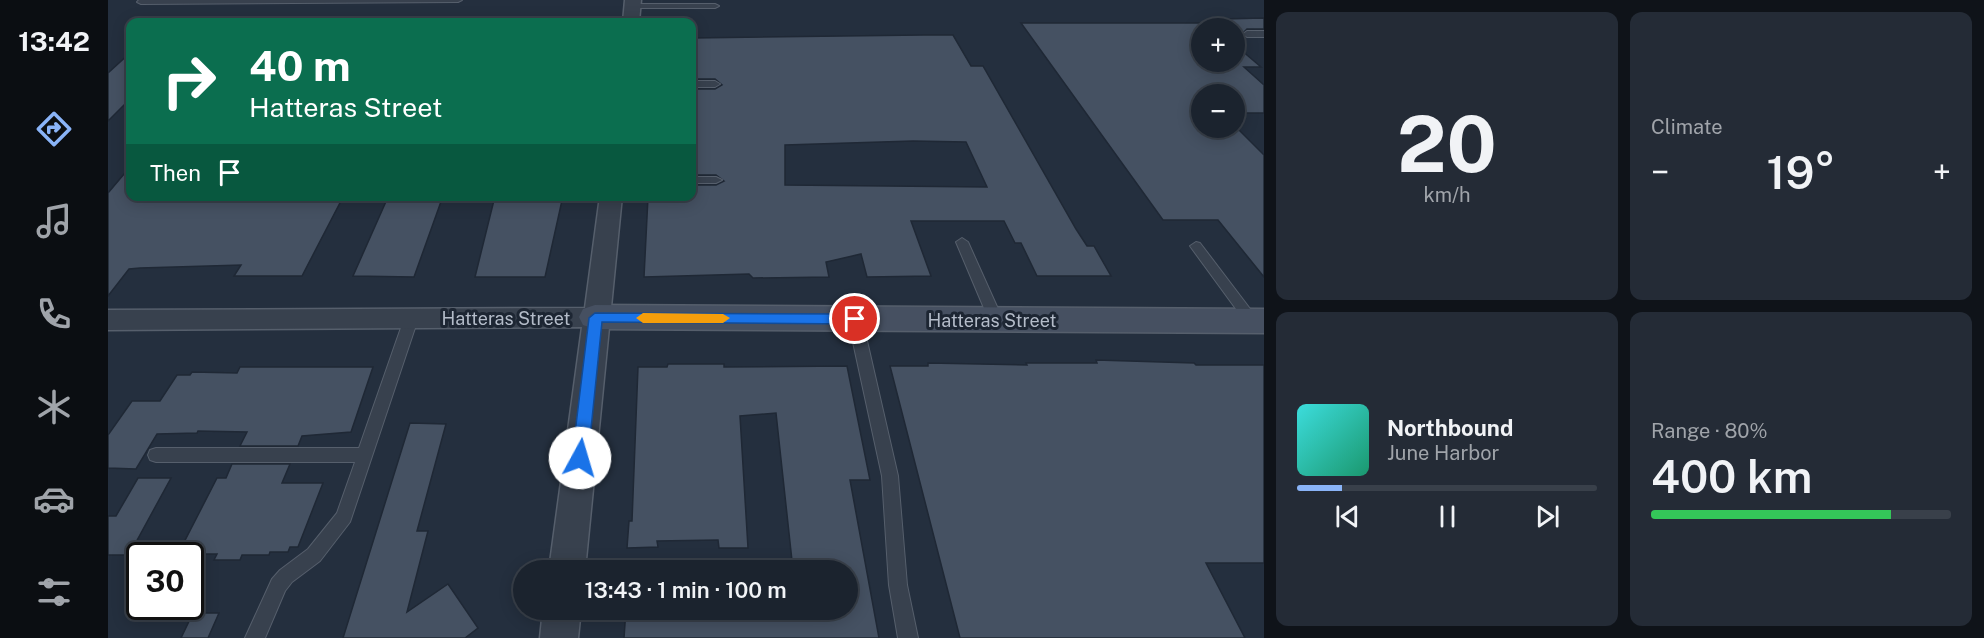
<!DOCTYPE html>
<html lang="en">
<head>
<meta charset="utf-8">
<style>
  :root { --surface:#1b232e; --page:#242b36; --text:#f1f3f6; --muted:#a0a4aa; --line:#39404a; --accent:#8ab4f8 }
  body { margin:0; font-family:"Public Sans",sans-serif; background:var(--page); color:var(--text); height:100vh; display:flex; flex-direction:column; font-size:22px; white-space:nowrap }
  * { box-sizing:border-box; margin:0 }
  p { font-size:20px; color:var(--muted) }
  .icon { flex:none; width:33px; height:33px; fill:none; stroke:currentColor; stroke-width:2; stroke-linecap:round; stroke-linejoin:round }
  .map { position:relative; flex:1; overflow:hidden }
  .sheet { display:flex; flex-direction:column; gap:12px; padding:12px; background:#0f1319; width:720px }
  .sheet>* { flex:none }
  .guide { position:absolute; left:18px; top:18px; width:570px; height:183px; border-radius:12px; box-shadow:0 3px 15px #0003,0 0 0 2px var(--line); background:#0b6e4f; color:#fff; overflow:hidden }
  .controls { position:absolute; left:1083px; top:18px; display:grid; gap:12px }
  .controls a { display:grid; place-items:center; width:54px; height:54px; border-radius:50%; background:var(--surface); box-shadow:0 3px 15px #0003,0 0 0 2px var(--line); font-size:30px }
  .speed { position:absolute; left:18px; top:542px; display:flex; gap:12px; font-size:30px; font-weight:700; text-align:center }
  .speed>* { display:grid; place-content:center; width:78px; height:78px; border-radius:50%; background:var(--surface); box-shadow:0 3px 15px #0003,0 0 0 2px var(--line); line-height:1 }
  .speed .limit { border:3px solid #111; border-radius:9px; background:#fff; color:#111 }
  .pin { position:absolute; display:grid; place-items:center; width:51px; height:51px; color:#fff; margin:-26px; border:3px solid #fff; border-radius:50%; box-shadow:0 2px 6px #0007 }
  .me { position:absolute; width:66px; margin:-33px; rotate:6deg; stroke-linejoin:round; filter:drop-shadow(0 0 4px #0008) }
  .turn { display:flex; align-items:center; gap:21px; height:126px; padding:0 24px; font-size:27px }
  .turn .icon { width:78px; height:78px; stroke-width:2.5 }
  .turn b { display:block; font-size:42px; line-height:51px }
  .then { display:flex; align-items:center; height:57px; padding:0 24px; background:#0003; gap:12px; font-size:22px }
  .big { font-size:45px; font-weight:600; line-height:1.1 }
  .sheet .widget { flex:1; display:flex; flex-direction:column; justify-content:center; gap:9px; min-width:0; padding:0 21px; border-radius:12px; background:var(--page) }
  .sheet .dial { align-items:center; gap:0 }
  .dial b { font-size:78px; line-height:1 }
  .song { display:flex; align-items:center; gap:18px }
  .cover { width:72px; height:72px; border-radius:9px; background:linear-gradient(135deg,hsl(180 70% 55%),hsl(160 70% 35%)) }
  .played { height:6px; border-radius:3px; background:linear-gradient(90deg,var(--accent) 15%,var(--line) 15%) }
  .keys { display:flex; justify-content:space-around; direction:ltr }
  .heat { display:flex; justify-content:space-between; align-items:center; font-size:33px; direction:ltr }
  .charge { height:9px; border-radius:4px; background:linear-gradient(90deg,#34c759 80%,var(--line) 0) }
  .sheet .tiles { flex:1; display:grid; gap:12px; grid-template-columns:repeat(2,1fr) }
  .trip { position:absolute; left:405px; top:560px; width:345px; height:60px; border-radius:30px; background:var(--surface); box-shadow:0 3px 15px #0003,0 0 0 2px var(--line); font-weight:600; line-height:60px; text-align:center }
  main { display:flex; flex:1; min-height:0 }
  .tabs { display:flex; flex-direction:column; width:108px; justify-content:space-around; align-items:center; background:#0b0e12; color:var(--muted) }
  .tabs .icon { width:42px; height:42px }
  .tabs .selected { color:var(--accent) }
  .tabs b { font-size:27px; color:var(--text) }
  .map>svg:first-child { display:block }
  .building { fill:#455162; stroke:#1f2835; stroke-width:1.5; fill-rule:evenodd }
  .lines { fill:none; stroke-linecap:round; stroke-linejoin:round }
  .lane-casing { stroke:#565f6c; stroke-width:2 }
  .street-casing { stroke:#565f6c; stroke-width:3 }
  .secondary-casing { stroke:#565f6c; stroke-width:3 }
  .lane { fill:#38414e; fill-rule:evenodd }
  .street { fill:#38414e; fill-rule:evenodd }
  .secondary { fill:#465061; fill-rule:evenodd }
  .route { fill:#1a73e8; stroke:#114b97; stroke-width:1.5 }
  .slow { fill:#f59e0b }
  .labels { text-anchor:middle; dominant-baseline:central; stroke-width:6; stroke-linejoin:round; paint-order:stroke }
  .street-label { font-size:18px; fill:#b4bcc9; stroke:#1d2633 }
</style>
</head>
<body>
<main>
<nav class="tabs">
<b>13:42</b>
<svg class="icon selected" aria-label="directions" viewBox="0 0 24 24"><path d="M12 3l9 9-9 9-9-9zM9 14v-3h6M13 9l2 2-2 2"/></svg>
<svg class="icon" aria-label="music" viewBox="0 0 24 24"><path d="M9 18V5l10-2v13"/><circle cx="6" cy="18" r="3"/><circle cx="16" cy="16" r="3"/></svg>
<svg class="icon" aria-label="phone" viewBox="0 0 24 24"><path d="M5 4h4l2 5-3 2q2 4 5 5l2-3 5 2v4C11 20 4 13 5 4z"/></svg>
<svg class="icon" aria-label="climate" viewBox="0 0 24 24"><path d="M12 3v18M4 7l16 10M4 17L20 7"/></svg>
<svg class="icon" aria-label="car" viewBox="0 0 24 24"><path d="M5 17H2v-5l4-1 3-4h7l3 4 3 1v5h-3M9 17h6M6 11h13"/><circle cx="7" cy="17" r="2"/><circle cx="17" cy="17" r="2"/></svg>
<svg class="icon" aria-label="filters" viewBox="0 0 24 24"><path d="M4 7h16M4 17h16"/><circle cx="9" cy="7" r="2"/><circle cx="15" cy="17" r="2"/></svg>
</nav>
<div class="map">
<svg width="1156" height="638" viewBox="0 0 1156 638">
  <rect width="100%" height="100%" fill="#242f3e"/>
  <path class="building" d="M1156 18V29H1139L1133 35 1114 19Z
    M913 23H1104L1109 28H1094V62H1126V44L1153 67H1136L1156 85V113H1126V94H1094V128H1126V125L1156 155V277L1110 220H1055Z
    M815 35H845L863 66H875L968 229 979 246H986L1003 276H929L913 243H907L896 221H803L823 276 759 277 753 254 718 262 721 277 645 278 641 274 536 277 540 197 584 196V185H608L616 181 608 175H584V89H607L614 85 607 79H584V38ZM805 141 858 142 879 187 677 185V145Z
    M22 53V99L0 121V73Z
    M22 167V196L235 197 194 276H126L133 265 32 268 21 269 0 296V193Z
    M335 196 306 277 245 276 280 197Z
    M387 196H455L437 277H367Z
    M988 360 1086 363 1088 365H1156V563H1098L1137 638H852L782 366H820V363L919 365 918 363H989Z
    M560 364H616V367L739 366 762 480H742L771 638H516L518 609H740V570H685L668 413 632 416 640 548H611L610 540 549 541 550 547 519 548 521 521H524L530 367H559Z
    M132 367H265L243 432 194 436 190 446H132L139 432 90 431 89 433 49 434 28 469 0 468V435L24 401H52L69 375H82L84 372 129 373Z
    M302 423 338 424 309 531H320L299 612 340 584 370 628 357 638H235Z
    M124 464H182L174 483H215L190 547H182L180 552H162L161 555H134L132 560H106L109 554H70L109 478H118Z
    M30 478H63L21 555H0V516H8Z
    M85 613H111L100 638H73Z"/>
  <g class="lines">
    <g class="lane-casing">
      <path id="lane" d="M31 0H354L350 2 33 4 29 2Z
        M522 4H607L611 6 607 8H525L521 6Z
        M1156 31V37H1139L1135 34 1139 31Z
        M584 81H607L612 84 607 87H584Z
        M584 177H608L614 180 608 183H584Z
        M854 238 860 242 895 320 893 323 888 325 881 320 848 242Z
        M1088 242 1092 243 1149 318 1151 321 1149 324H1139L1082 246Z
        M303 314 310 319 242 522 212 561 184 582 177 591 157 638H137L164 579 172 570 200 549 229 513 247 462H48L42 460 40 455 42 450 48 448H251L296 319Z
        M747 314 754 319 790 476 799 585 810 638H790L781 585 774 476 740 319Z"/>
    </g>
    <g class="street-casing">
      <path id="street" d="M517 0H533L531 22H515Z
        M492 196H514L477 570H441L474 327 0 330V310L477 308Z
        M435 609H473L470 638H432Z"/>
    </g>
    <g class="secondary-casing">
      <path id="secondary" d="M487 305 1156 309V333L487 329 475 325 471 317 475 309Z"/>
    </g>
    <use href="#lane" class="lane"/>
    <use href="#street" class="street"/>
    <use href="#secondary" class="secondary"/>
  </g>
  <path class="route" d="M487 313 747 314 754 319 747 324 494 322 480 458 477 463H466L464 458 481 318Z"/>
  <path class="slow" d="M535 313 615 314 622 318 615 323H535L528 318Z"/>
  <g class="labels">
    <g class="street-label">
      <text x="398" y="318">Hatteras Street</text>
      <text x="884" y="320">Hatteras Street</text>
    </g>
  </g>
</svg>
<div class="controls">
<a>+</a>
<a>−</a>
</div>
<div class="speed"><div class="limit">30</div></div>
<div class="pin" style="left:747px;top:319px;background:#d93025"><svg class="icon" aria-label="arrive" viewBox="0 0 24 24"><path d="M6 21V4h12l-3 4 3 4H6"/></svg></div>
<svg class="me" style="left:472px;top:458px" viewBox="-20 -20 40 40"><circle r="19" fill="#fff"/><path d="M0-13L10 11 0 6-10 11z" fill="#1a73e8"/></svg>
<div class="trip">13:43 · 1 min · 100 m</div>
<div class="guide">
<div class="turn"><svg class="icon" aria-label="right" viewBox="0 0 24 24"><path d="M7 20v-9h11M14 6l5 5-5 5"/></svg><div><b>40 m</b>Hatteras Street</div></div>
<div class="then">Then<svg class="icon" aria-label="arrive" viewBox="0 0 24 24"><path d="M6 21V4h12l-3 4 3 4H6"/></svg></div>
</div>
</div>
<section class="sheet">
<div class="tiles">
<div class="widget dial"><b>20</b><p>km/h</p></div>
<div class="widget"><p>Climate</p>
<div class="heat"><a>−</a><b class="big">19°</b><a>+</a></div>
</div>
<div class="widget">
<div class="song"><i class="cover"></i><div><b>Northbound</b><p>June Harbor</p></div></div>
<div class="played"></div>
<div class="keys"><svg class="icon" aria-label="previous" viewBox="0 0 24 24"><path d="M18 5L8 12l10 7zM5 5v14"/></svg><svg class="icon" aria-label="pause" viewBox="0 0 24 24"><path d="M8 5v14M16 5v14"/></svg><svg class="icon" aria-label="next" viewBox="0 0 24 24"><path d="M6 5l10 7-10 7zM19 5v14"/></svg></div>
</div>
<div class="widget"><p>Range · 80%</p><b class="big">400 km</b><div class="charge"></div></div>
</div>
</section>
</main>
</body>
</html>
